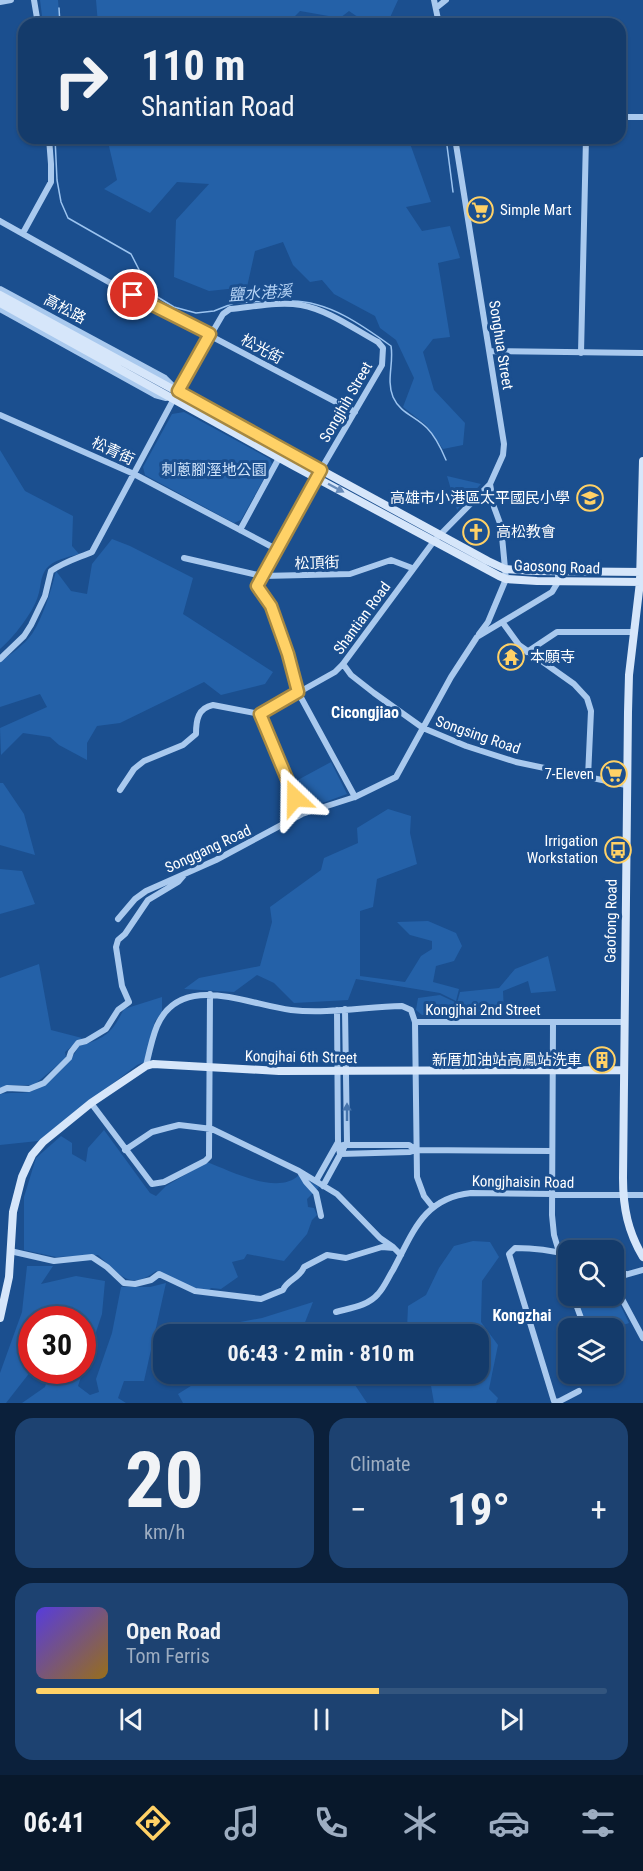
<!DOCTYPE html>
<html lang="en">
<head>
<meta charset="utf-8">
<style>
  :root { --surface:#143b6b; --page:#1d4271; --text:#f1f3f6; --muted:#9dadc1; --line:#33557e; --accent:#ffd166 }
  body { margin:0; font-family:"Roboto Condensed","Noto Sans TC",sans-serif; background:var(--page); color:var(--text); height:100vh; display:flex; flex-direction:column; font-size:22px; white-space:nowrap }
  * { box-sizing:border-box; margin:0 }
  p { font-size:20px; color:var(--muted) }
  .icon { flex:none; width:33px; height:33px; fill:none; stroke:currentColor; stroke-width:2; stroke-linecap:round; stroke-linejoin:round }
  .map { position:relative; height:1403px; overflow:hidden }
  .side { display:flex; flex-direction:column; gap:15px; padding:15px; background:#0b203b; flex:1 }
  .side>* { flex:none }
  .banner { position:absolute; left:18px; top:18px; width:608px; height:126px; border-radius:18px; box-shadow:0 2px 4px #0004,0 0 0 2px var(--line); background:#143b6b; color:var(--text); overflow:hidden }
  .controls { position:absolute; left:558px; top:1240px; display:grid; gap:12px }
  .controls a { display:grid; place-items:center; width:66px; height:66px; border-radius:12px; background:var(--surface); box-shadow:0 2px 4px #0004,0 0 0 2px var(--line); font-size:30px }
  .speed { position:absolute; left:18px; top:1306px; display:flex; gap:12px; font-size:30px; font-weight:700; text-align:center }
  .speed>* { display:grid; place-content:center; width:78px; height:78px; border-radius:50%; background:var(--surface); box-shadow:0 2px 4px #0004,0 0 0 2px var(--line); line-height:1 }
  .speed .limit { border:9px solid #d22; background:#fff; color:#111 }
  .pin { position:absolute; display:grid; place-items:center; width:51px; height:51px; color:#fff; margin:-26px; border:3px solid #fff; border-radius:50%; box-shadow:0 2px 6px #0007 }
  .me { position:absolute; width:66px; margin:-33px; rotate:337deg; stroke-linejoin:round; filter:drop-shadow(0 0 4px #0008) }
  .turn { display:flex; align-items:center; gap:21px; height:126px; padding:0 24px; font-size:27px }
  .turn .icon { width:78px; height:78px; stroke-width:2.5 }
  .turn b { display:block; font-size:42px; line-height:51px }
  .big { font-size:45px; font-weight:700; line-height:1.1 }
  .side .tile { flex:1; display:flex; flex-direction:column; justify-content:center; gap:9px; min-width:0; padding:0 21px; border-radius:18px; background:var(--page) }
  .side .dial { align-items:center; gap:0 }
  .dial b { font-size:78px; line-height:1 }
  .song { display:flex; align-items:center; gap:18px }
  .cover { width:72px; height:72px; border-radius:9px; background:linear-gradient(135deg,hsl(250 70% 55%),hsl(40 70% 35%)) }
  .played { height:6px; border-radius:3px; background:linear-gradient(90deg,var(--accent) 60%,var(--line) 60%) }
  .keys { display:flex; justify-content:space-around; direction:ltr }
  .heat { display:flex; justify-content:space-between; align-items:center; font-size:33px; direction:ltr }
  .side .tiles { flex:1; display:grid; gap:15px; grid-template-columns:1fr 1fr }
  .tile:last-child { grid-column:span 2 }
  .trip { position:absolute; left:153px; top:1324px; width:336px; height:60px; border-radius:18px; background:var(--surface); box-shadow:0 2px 4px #0004,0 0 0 2px var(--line); font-weight:700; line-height:60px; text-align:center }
  .tabs { display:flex; height:96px; justify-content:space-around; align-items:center; background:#08182b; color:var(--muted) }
  .tabs .icon { width:42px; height:42px }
  .tabs .on { color:var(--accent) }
  .tabs b { font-size:27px; color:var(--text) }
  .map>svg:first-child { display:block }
  .green { fill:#2461a8 }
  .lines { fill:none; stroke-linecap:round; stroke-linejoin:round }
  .stream { stroke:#9cc4f0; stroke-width:1.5 }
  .street { stroke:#a9c9ee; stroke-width:6 }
  .secondary { stroke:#d6e6fa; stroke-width:8 }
  .oneway { fill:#668bba }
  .oneway2 { fill:#4674ac }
  .route-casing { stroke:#a68842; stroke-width:15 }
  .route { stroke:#ffd166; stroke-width:10 }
  .labels { text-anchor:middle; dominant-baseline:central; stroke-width:6; stroke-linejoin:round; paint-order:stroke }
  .poi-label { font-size:15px; fill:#fff; stroke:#1b4f8f; text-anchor:end }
  .street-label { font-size:15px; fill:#fff; stroke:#1b4f8f }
  .park-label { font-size:15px; fill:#cfe3fa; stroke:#1b4f8f }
  .water-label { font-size:16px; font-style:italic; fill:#b5d3f5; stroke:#1b4f8f }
  .neighbourhood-label { font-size:16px; font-weight:bold; fill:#fff; stroke:#1b4f8f }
</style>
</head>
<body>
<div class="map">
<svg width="643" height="1403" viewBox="0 0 643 1403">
  <rect width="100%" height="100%" fill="#1b4f8f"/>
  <path class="green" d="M40 0H58L60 24H43Z
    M96 0H398L387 24H368L349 11 340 18 300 11 294 17 305 24H98Z
    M107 138H408L431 202 406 207 422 231 450 226 460 258 438 263 450 337 433 339 423 352 434 390 465 423 463 445 443 449 426 425 403 407 414 378 396 340 380 328 375 316 334 294 322 280 310 282 293 265 283 242 255 251 247 287 209 291 174 277 176 220 209 184 177 182 150 213 104 189 117 180Z
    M184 412 270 459 272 464 241 520 234 523 145 475 143 467 172 414Z
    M0 450 25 491 73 516 72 546 79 554C68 557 53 560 46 569 40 577 41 588 38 596 33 613 13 638 0 649Z
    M447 476 481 484 457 510Z
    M112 539 130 546 193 578 183 614 273 672 265 684 221 695 204 682 120 723 97 726 87 743V760L59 745 50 737 23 733 1 755 0 728 47 707 40 694 0 707V662C11 654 24 645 32 634 43 617 51 591 56 571L71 591 87 594 92 564Z
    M331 762 347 794 306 809 294 782Z
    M0 783H3L24 814 35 855 0 845Z
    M388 809 411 816 410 833 417 864 377 879 373 907 360 911V976L405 982 421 956 432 949V941L410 935 397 922 428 921 456 933 462 946 454 961 436 966 433 982 459 989 456 1001 440 993 356 979 348 1000 294 1003 274 983 257 975 234 992 184 989 199 978 260 966 272 922 270 907 321 870 324 858 358 843 357 828Z
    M0 869 22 871 35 904 0 914Z
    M548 956 556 991 531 993 528 981 503 991 504 1013 475 1012 458 1006 456 1016 422 1015 416 1010 418 998 440 995 457 1003 460 992 499 988 515 969Z
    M39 964 51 1030 82 1038 65 1052 66 1058 34 1085H10L0 1088V978Z
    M162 997V1013L155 1021 144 1062 137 1065 38 1141 0 1145V1094C10 1092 20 1094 29 1092 47 1088 71 1062 79 1046 106 1038 111 1034 124 1009Z
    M104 1130 150 1193 156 1196 166 1186 207 1162C231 1171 278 1196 299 1175L319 1187 307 1199 308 1207 314 1208 317 1215 312 1220 307 1234 284 1261 247 1254 244 1259 232 1262 238 1277 221 1289 211 1288 208 1291 191 1290 156 1271C129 1292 118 1273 98 1255L56 1257 24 1250V1197L36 1158 61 1136 72 1143V1154L86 1162 88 1148Z
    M473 1241 490 1242 499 1257 482 1281 481 1322 498 1345 489 1389 498 1398 496 1403H434L429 1374H478V1335H410L407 1329 408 1306 426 1295 439 1268 454 1246Z
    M27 1266H53L41 1284 76 1276 105 1281 102 1314 78 1386 90 1395 99 1392 96 1379 112 1333 121 1287H150L166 1283 144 1381H124L118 1398 126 1403H22L45 1387 50 1371H82V1320H32L31 1371 6 1403H0V1373L22 1312Z
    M614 1292 629 1323 612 1329H586L575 1296H614Z
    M313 1302 300 1335H222L219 1326 262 1318Z
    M201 1374H280L327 1386 337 1376 351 1379 367 1403H183L178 1394 202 1379Z"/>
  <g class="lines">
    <path class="stream" d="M59 8 60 24
      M55 138 57 180 61 202 68 218 131 254 151 293 174 307 196 313 214 311 234 303 269 301
      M446 138 453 192
      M292 301C328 301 362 325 391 346 394 363 386 380 393 397 400 413 415 416 427 428 436 437 441 448 446 460"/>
    <path class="street" d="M34 0 38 24
      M434 0 439 24
      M0 2 11 0
      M436 8 446 0
      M620 117H643
      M0 221 114 285 355 412
      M23 233 51 182V164L49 138
      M0 289 165 378 176 389
      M0 309 155 395 166 398
      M490 351 643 353
      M581 353 586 138
      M0 415 134 474 276 549
      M240 530 279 458
      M184 558 262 576 350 574 391 560 412 568
      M503 623 519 645 574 684 587 698 591 711 588 777
      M479 634 488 622 506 579 501 526 494 507 490 484
      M527 652 557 632H634
      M0 659 24 636 31 625 45 596 51 571C64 562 78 558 92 552L178 391 223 314 230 309C253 307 279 301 301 305 328 310 354 329 378 342L383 348 382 365 316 478 257 586 271 606 288 654 298 692 355 797
      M343 664 351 675 374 693 423 728 466 746 516 762 626 785
      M260 714 302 814
      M120 790 134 769 144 761 183 745 196 734C196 720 198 708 213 705L260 714 335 672 343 664 434 541 490 484 503 455 504 444 455 138
      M118 919 135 899 146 891 216 860 302 814 355 797 396 777 451 677 477 637 552 592 558 582V572
      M415 1022 417 1177 424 1196 432 1206
      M553 1022 552 1215 554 1235 568 1282
      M146 1066C149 1053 152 1038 157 1026 181 971 248 1005 291 1010 327 1014 365 1007 402 1006L411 1010 415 1022H624
      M0 1091 7 1088 29 1089 44 1083 69 1058 71 1052 78 1043 86 1041 106 1029 118 1010 129 1002 122 986 116 947 118 940 125 934 148 900 178 882 184 875
      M91 1103 152 1184 164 1182 205 1161 209 1157 210 994
      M338 1142 340 1154 410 1152 416 1150 552 1151
      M343 1145H409L416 1150
      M125 1150 152 1132 167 1128 179 1125 212 1129 299 1171 337 1194 380 1238 393 1247
      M300 1172 306 1182 316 1193 321 1216
      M316 1181 338 1142 337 1010
      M323 1186 347 1142 345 1009
      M10 1251 54 1261 92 1257 107 1267 124 1283 135 1284 151 1280 159 1274 195 1291 261 1299 283 1290C287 1280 300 1278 304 1267L327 1255 346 1258 382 1247 394 1248 401 1255
      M568 1255C551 1250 534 1248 515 1248L509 1254 554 1401 558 1402 579 1391
      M614 1270 626 1274
      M614 1278 643 1270
      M614 1284 643 1338
      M573 1296 585 1329
      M336 1312C350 1308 368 1306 378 1294 384 1288 388 1278 393 1270 413 1233 423 1198 471 1193L643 1195"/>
    <path class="secondary" d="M0 295 488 561 505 569 535 571 643 572
      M0 303 294 466 499 576 506 579 537 581 643 582
      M643 461 640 582 629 675 628 712 623 1178C623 1208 628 1232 643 1257
      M0 1318 9 1277 13 1212 22 1177 32 1155 43 1142 91 1103 146 1066 153 1064 279 1071 623 1070"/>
  </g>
  <defs><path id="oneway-solid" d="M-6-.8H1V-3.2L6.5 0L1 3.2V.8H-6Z" transform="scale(1.5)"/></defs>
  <use class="oneway" href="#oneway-solid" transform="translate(336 488) rotate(28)"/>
  <use class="oneway2" href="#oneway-solid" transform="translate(347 1112) rotate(-90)"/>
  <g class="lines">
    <g class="route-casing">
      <path id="route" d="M133 295 210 334 178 391 321 470 257 586 271 606 288 654 298 692 260 714 295 798"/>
    </g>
    <use href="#route" class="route"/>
  </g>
  <defs>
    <g id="supermarket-ring" transform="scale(1.35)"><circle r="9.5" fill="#1b4f8f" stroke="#ffd166" stroke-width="1.5"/><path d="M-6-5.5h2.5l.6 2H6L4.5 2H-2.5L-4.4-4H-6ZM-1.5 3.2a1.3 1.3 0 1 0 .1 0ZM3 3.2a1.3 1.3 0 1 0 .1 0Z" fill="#ffd166"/></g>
    <g id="school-ring" transform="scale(1.35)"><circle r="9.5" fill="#1b4f8f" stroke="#ffd166" stroke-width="1.5"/><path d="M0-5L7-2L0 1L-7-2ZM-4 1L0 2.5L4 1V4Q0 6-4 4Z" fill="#ffd166"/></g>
    <g id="church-ring" transform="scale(1.35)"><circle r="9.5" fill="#1b4f8f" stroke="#ffd166" stroke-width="1.5"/><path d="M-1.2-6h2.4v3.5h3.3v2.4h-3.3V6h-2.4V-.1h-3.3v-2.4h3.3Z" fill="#ffd166"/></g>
    <g id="temple-ring" transform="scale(1.35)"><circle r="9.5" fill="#1b4f8f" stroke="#ffd166" stroke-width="1.5"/><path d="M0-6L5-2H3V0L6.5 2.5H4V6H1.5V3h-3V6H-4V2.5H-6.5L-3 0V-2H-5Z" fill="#ffd166"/></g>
    <g id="bus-ring" transform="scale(1.35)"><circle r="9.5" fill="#1b4f8f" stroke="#ffd166" stroke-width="1.5"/><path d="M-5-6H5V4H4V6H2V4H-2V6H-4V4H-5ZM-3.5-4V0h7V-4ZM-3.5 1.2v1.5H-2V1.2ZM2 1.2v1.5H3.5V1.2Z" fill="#ffd166"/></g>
    <g id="building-ring" transform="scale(1.35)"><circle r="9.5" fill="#1b4f8f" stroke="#ffd166" stroke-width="1.5"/><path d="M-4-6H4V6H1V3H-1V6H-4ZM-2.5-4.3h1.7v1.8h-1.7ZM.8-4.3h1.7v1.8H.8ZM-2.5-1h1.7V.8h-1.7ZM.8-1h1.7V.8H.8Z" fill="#ffd166"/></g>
  </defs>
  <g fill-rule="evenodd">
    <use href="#supermarket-ring" x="480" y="210"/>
    <use href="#school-ring" x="590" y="498"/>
    <use href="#church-ring" x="476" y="532"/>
    <use href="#temple-ring" x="511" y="657"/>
    <use href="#supermarket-ring" x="614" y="774"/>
    <use href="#bus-ring" x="618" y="850"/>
    <use href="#building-ring" x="602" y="1060"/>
  </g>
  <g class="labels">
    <g class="poi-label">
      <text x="500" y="210" text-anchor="start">Simple Mart</text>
      <text x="570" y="498">高雄市小港區太平國民小學</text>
      <text x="496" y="532" text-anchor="start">高松教會</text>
      <text x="530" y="657" text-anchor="start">本願寺</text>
      <text x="594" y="774">7-Eleven</text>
      <text x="598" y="841">Irrigation<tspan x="598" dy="17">Workstation</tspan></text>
      <text x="582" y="1060">新厝加油站高鳳站洗車</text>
    </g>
    <g class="street-label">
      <text transform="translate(65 309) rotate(28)">高松路</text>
      <text transform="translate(501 345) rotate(81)">Songhua Street</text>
      <text transform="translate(262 349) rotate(28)">松光街</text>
      <text transform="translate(346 402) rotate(-60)">Songjhih Street</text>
      <text transform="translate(113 451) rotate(25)">松青街</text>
      <text transform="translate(317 563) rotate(-2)">松頂街</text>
      <text transform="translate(557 567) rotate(2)">Gaosong Road</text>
      <text transform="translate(362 618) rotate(-54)">Shantian Road</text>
      <text transform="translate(478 735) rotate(19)">Songsing Road</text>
      <text transform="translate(208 849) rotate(-25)">Songgang Road</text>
      <text transform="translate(611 921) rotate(-89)">Gaofong Road</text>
      <text x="483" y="1010">Kongjhai 2nd Street</text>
      <text transform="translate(301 1057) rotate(1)">Kongjhai 6th Street</text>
      <text transform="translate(523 1182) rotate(1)">Kongjhaisin Road</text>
    </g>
    <g class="park-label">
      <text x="214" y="470">刺蔥腳溼地公園</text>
    </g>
    <g class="water-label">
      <text transform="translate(260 293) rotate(-4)">鹽水港溪</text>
    </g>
    <g class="neighbourhood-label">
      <text x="365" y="712">Cicongjiao</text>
      <text x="522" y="1315">Kongzhai</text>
    </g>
  </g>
</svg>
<div class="controls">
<a><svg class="icon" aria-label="search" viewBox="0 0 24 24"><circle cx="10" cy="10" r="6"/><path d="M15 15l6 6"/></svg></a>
<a><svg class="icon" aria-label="layers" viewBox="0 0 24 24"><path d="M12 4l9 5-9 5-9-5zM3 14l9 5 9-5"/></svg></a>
</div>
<div class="speed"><div class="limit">30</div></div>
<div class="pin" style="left:133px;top:295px;background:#d93025"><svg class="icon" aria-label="arrive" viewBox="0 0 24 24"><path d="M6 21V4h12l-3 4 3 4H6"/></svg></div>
<svg class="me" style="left:295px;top:798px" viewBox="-20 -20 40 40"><path d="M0-17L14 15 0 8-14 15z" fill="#ffd166" stroke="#fff" stroke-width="4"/></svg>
<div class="trip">06:43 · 2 min · 810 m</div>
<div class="banner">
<div class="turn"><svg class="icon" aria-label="right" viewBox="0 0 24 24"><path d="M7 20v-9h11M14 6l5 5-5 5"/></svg><div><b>110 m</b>Shantian Road</div></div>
</div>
</div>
<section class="side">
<div class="tiles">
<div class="tile dial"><b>20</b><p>km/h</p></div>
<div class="tile"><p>Climate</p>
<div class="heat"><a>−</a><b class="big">19°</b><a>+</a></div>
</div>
<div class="tile">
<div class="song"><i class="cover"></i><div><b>Open Road</b><p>Tom Ferris</p></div></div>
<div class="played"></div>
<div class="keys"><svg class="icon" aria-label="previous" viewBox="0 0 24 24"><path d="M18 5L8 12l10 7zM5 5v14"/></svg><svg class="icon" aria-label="pause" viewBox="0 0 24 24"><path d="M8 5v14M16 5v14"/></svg><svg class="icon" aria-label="next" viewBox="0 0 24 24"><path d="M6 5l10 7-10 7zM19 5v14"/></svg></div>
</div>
</div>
</section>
<nav class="tabs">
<b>06:41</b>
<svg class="icon on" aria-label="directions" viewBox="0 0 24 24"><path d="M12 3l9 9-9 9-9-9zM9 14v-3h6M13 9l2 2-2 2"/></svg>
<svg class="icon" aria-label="music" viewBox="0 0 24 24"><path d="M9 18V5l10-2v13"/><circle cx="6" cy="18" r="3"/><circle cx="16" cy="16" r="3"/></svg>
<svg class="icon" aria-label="phone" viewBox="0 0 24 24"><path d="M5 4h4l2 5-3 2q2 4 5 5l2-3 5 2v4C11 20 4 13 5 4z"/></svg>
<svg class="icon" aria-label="climate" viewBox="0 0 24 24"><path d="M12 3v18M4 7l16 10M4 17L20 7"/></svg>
<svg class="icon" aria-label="car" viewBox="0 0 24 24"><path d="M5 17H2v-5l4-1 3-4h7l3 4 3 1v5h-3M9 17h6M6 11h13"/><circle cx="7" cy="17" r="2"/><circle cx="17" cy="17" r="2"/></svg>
<svg class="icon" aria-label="filters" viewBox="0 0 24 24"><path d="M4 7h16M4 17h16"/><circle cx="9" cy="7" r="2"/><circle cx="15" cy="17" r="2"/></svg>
</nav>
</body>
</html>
